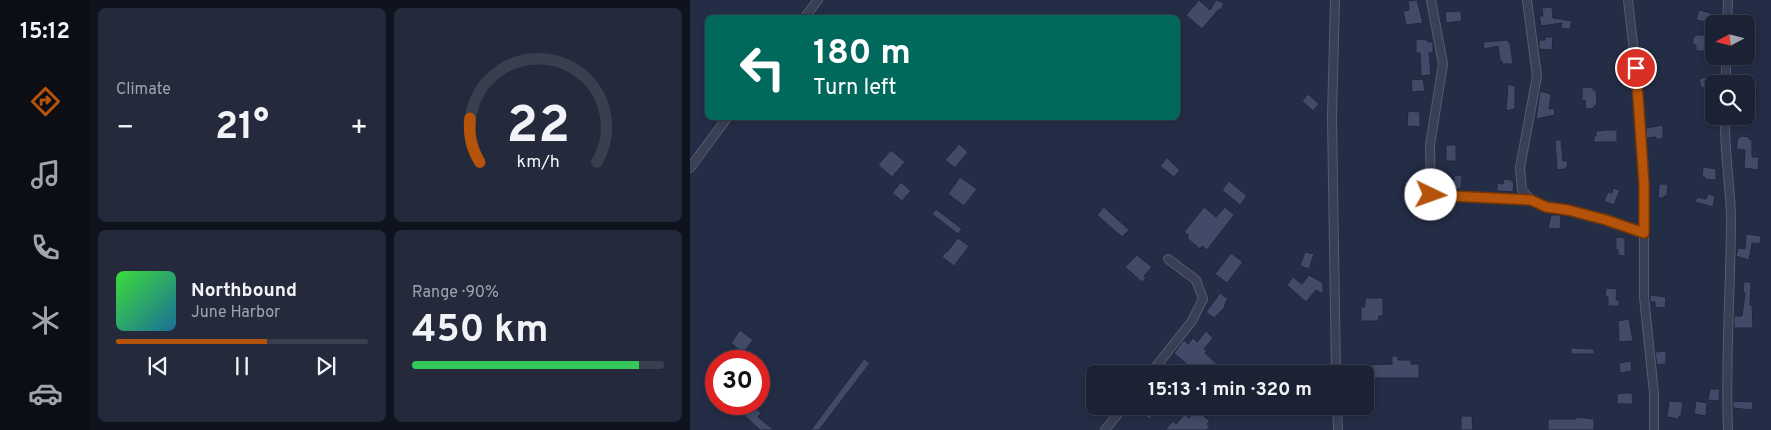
<!DOCTYPE html>
<html lang="en">
<head>
<meta charset="utf-8">
<style>
  :root { --surface:#1b2234; --page:#242a3c; --text:#f1f3f6; --muted:#a0a4ac; --line:#393f4f; --accent:#b45309 }
  body { margin:0; font-family:Overpass,sans-serif; background:var(--page); color:var(--text); height:100vh; display:flex; flex-direction:column; font-size:19px; white-space:nowrap }
  * { box-sizing:border-box; margin:0 }
  p { font-size:16px; color:var(--muted) }
  .icon { flex:none; width:28px; height:28px; fill:none; stroke:currentColor; stroke-width:2; stroke-linecap:round; stroke-linejoin:round }
  .map { position:relative; flex:1; overflow:hidden }
  .drawer { display:flex; flex-direction:column; gap:8px; padding:8px; background:#0f131d; width:600px }
  .drawer>* { flex:none }
  .top-card { position:absolute; left:15px; top:15px; width:475px; height:105px; border-radius:8px; box-shadow:0 2px 8px #0003,0 0 0 1px var(--line); background:#00695c; color:#fff; overflow:hidden }
  .needle { width:32px; rotate:263deg }
  .tools { position:absolute; left:1015px; top:15px; display:grid; gap:10px }
  .tools a { display:grid; place-items:center; width:50px; height:50px; border-radius:8px; background:var(--surface); box-shadow:0 2px 8px #0003,0 0 0 1px var(--line); font-size:25px }
  .speed { position:absolute; left:15px; top:350px; display:flex; gap:10px; font-size:25px; font-weight:700; text-align:center }
  .speed>* { display:grid; place-content:center; width:65px; height:65px; border-radius:50%; background:var(--surface); box-shadow:0 2px 8px #0003,0 0 0 1px var(--line); line-height:1 }
  .speed .limit { border:8px solid #d22; background:#fff; color:#111 }
  .pin { position:absolute; display:grid; place-items:center; width:42px; height:42px; color:#fff; margin:-21px; border:2px solid #fff; border-radius:50%; box-shadow:0 1px 5px #0007 }
  .me { position:absolute; width:55px; margin:-28px; rotate:93deg; stroke-linejoin:round; filter:drop-shadow(0 0 4px #0008) }
  .turn { display:flex; align-items:center; gap:18px; height:105px; padding:0 25px; font-size:22px }
  .turn .icon { width:65px; height:65px; stroke-width:2.5 }
  .turn b { display:block; font-size:35px; line-height:42px }
  .big { font-size:38px; font-weight:700; line-height:1.1 }
  .drawer .widget { flex:1; display:flex; flex-direction:column; justify-content:center; gap:8px; min-width:0; padding:0 18px; border-radius:8px; background:var(--page) }
  .drawer .dial { align-items:center; gap:0 }
  .dial svg { height:130px; overflow:visible; fill:none; stroke:var(--line); stroke-width:7; stroke-linecap:round; text-anchor:middle }
  .dial text { fill:var(--text); stroke:none }
  .song { display:flex; align-items:center; gap:15px }
  .cover { width:60px; height:60px; border-radius:8px; background:linear-gradient(135deg,hsl(120 70% 55%),hsl(200 70% 35%)) }
  .played { height:5px; border-radius:2px; background:linear-gradient(90deg,var(--accent) 60%,var(--line) 60%) }
  .keys { display:flex; justify-content:space-around; direction:ltr }
  .heat { display:flex; justify-content:space-between; align-items:center; font-size:28px; direction:ltr }
  .charge { height:8px; border-radius:4px; background:linear-gradient(90deg,#34c759 90%,var(--line) 0) }
  .drawer .tiles { flex:1; display:grid; gap:8px; grid-template-columns:repeat(2,1fr) }
  .trip { position:absolute; left:396px; top:365px; width:288px; height:50px; border-radius:8px; background:var(--surface); box-shadow:0 2px 8px #0003,0 0 0 1px var(--line); font-weight:700; line-height:50px; text-align:center }
  main { display:flex; flex:1; min-height:0 }
  .menu { display:flex; flex-direction:column; width:90px; justify-content:space-around; align-items:center; background:#0b0e15; color:var(--muted) }
  .menu .icon { width:35px; height:35px }
  .menu .current { color:var(--accent) }
  .menu b { font-size:22px; color:var(--text) }
  .map>svg:first-child { display:block }
  .building { fill:#414a66; stroke:#20273c }
  .lines { fill:none; stroke-linecap:round; stroke-linejoin:round }
  .minor-casing { stroke:#555b6f; stroke-width:10 }
  .minor { stroke:#394055; stroke-width:8 }
  .route-casing { stroke:#753606; stroke-width:12 }
  .route { stroke:#b45309; stroke-width:9 }
</style>
</head>
<body>
<main>
<nav class="menu">
<b>15:12</b>
<svg class="icon current" aria-label="directions" viewBox="0 0 24 24"><path d="M12 3l9 9-9 9-9-9zM9 14v-3h6M13 9l2 2-2 2"/></svg>
<svg class="icon" aria-label="music" viewBox="0 0 24 24"><path d="M9 18V5l10-2v13"/><circle cx="6" cy="18" r="3"/><circle cx="16" cy="16" r="3"/></svg>
<svg class="icon" aria-label="phone" viewBox="0 0 24 24"><path d="M5 4h4l2 5-3 2q2 4 5 5l2-3 5 2v4C11 20 4 13 5 4z"/></svg>
<svg class="icon" aria-label="climate" viewBox="0 0 24 24"><path d="M12 3v18M4 7l16 10M4 17L20 7"/></svg>
<svg class="icon" aria-label="car" viewBox="0 0 24 24"><path d="M5 17H2v-5l4-1 3-4h7l3 4 3 1v5h-3M9 17h6M6 11h13"/><circle cx="7" cy="17" r="2"/><circle cx="17" cy="17" r="2"/></svg>
</nav>
<section class="drawer">
<div class="tiles">
<div class="widget"><p>Climate</p>
<div class="heat"><a>−</a><b class="big">21°</b><a>+</a></div>
</div>
<div class="widget dial"><svg viewBox="0 0 100 80">
<path d="M14 69A42 42 0 1 1 86 69"/>
<path d="M14 69A42 42 0 0 1 8 42" stroke="#b45309"/>
<text x="50" y="56" font-size="32" font-weight="700">22</text>
<text x="50" y="72" font-size="11">km/h</text>
</svg></div>
<div class="widget">
<div class="song"><i class="cover"></i><div><b>Northbound</b><p>June Harbor</p></div></div>
<div class="played"></div>
<div class="keys"><svg class="icon" aria-label="previous" viewBox="0 0 24 24"><path d="M18 5L8 12l10 7zM5 5v14"/></svg><svg class="icon" aria-label="pause" viewBox="0 0 24 24"><path d="M8 5v14M16 5v14"/></svg><svg class="icon" aria-label="next" viewBox="0 0 24 24"><path d="M6 5l10 7-10 7zM19 5v14"/></svg></div>
</div>
<div class="widget"><p>Range · 90%</p><b class="big">450 km</b><div class="charge"></div></div>
</div>
</section>
<div class="map">
<svg width="1081" height="430" viewBox="0 0 1081 430">
  <rect width="100%" height="100%" fill="#242d46"/>
  <path class="building" d="M509 0 520 10 526 0 534 3 531 10 529 9 512 29 496 15Z
    M727 0 733 23 716 25 713 11 719 10 718 1Z
    M862 7 863 18 882 21 880 29 871 28 872 23 851 26 849 16H853L852 8Z
    M1009 10 1024 14 1022 23 1006 20Z
    M769 11 771 12 772 21 756 23 755 12Z
    M1005 35H1016L1015 38H1020V51H1006V45H1003V37H1005Z
    M855 37H863L862 50 849 49V40H855Z
    M726 39 738 40V42H743V53H739L741 75 731 76 730 53H726Z
    M818 40 819 43H820L823 64H812V61H810L808 46 794 49 793 42Z
    M1022 75V77H1030V82L1018 85 1019 87 1011 88 1009 79Z
    M733 79 735 91 722 92 721 80Z
    M818 84 825 86V109L816 111Z
    M1056 84H1067L1066 96 1056 97Z
    M903 87V90H906L907 105 904 106 905 108 896 109 895 100 892 101V88Z
    M850 91 861 94 859 109 864 108 865 115 846 119Z
    M618 94 629 104 623 111 612 101Z
    M718 111 730 112V127L717 126Z
    M973 125V138L966 140V137L956 138V128Z
    M917 130H927V142H904V136H906V131Z
    M1052 136 1059 137V139L1062 140V157H1069L1068 170 1054 168 1055 150 1046 149 1048 138Z
    M865 140H871L873 161H877L878 167H876V169L867 170Z
    M269 144 278 152 265 168 255 160Z
    M756 145H766V161H756Z
    M201 150 215 162 202 177 188 165Z
    M477 158 490 170 484 177 470 166Z
    M1013 167 1026 169V180L1014 179 1015 177H1012Z
    M770 175 772 176 771 189 757 190V181H764V176Z
    M270 177 287 189 274 206 258 194Z
    M814 179 822 180V182H824L823 192 807 191V183L813 184Z
    M539 181 557 196 550 205 532 190Z
    M211 182 221 191 212 201 202 193Z
    M969 184H978L977 196H974V198H968Z
    M923 188 930 190 924 205 914 201 918 192 922 193Z
    M1018 194 1025 196 1023 207 1005 202 1007 197 1016 199Z
    M414 207 439 230 432 237 407 215Z
    M514 207 526 217 535 207 544 215 517 250 512 246 510 249 497 238 499 236 494 232Z
    M246 209 272 229 268 234 242 214Z
    M861 215H871L870 229 858 228Z
    M1056 234 1071 236 1070 244 1062 243 1059 260 1046 256 1048 248 1055 249Z
    M926 237 935 238V256L928 255V250H926Z
    M268 238 279 246 264 266 252 257 256 251 257 252Z
    M615 252 624 254 619 269 610 266Z
    M541 253 553 262 537 283 525 274Z
    M447 255 462 267 454 276 456 278 452 282 435 267Z
    M619 275 633 283V294L626 290 616 302 597 285 603 277 612 284Z
    M1054 282H1061L1060 305H1062L1063 328H1044V316H1052L1055 293H1053Z
    M916 288 927 289 926 300H929V306H918V297H915Z
    M530 293 538 299 534 306 535 307 524 318 516 312Z
    M960 295 976 297 975 308 965 307V302H960Z
    M675 298H693V316H689L688 321H671V307H675Z
    M939 319 943 341 929 342 928 321Z
    M50 330 63 340 53 353 41 343Z
    M516 331 523 338 514 349 517 351 515 353 538 374H508L484 353 494 340 498 344 503 338 507 342Z
    M881 348 904 349V354H881Z
    M976 351V364L967 365 965 352Z
    M702 356H708V360H721V364H729V378H675V374L668 372 672 369V365L702 364Z
    M174 359 180 363 129 430H121Z
    M941 361 942 371 930 373 929 363Z
    M1020 389H1030L1029 401 1018 400Z
    M934 393H942L943 404H927V394Z
    M979 401 993 402 991 416H989V419L977 417Z
    M1006 401 1017 403 1016 416 1004 414Z
    M1043 401 1063 402 1062 410 1043 408Z
    M43 404H61L71 413 68 417 84 430H70L52 413 51 414 46 410 48 408Z
    M445 406H470L459 419Z
    M506 410 520 421 517 424 520 426 517 430H475L483 421 486 424 495 414 499 418Z
    M771 416H782L783 430H771Z
    M886 417 904 419V430H858V419H886Z"/>
  <g class="lines">
    <g class="minor-casing">
      <path id="minor" d="M645 0 642 117 646 374
        M741 0 753 64 740 145 741 195 841 200 857 207 878 210 916 219 954 233
        M837 0 847 76 830 168 832 190 841 200
        M938 0 946 69 954 184V297L964 393V430
        M114 18 128 0
        M1037 24 1038 0
        M1036 84V56
        M1035 116C1034 150 1040 182 1041 216 1041 287 1035 358 1038 430
        M0 168 37 118
        M460 374 502 321 513 299 506 280 478 259
        M647 406 648 430
        M415 430 434 406"/>
    </g>
    <use href="#minor" class="minor"/>
  </g>
  <g class="lines">
    <g class="route-casing">
      <path id="route" d="M741 195 841 200 856 207 878 210 916 220 954 233V184L946 68"/>
    </g>
    <use href="#route" class="route"/>
  </g>
</svg>
<div class="tools">
<a><svg class="needle" viewBox="-14 -14 28 28"><path d="M0-13l5 13h-10z" fill="#e53935"/><path d="M0 13l5-13h-10z" fill="#a0a4ac"/></svg></a>
<a><svg class="icon" aria-label="search" viewBox="0 0 24 24"><circle cx="10" cy="10" r="6"/><path d="M15 15l6 6"/></svg></a>
</div>
<div class="speed"><div class="limit">30</div></div>
<div class="pin" style="left:946px;top:68px;background:#d93025"><svg class="icon" aria-label="arrive" viewBox="0 0 24 24"><path d="M6 21V4h12l-3 4 3 4H6"/></svg></div>
<svg class="me" style="left:741px;top:195px" viewBox="-20 -20 40 40"><circle r="19" fill="#fff"/><path d="M0-13L10 11 0 6-10 11z" fill="#b45309"/></svg>
<div class="trip">15:13 · 1 min · 320 m</div>
<div class="top-card">
<div class="turn"><svg class="icon" aria-label="left" viewBox="0 0 24 24"><path d="M17 20v-9H6M10 6l-5 5 5 5"/></svg><div><b>180 m</b>Turn left</div></div>
</div>
</div>
</main>
</body>
</html>
